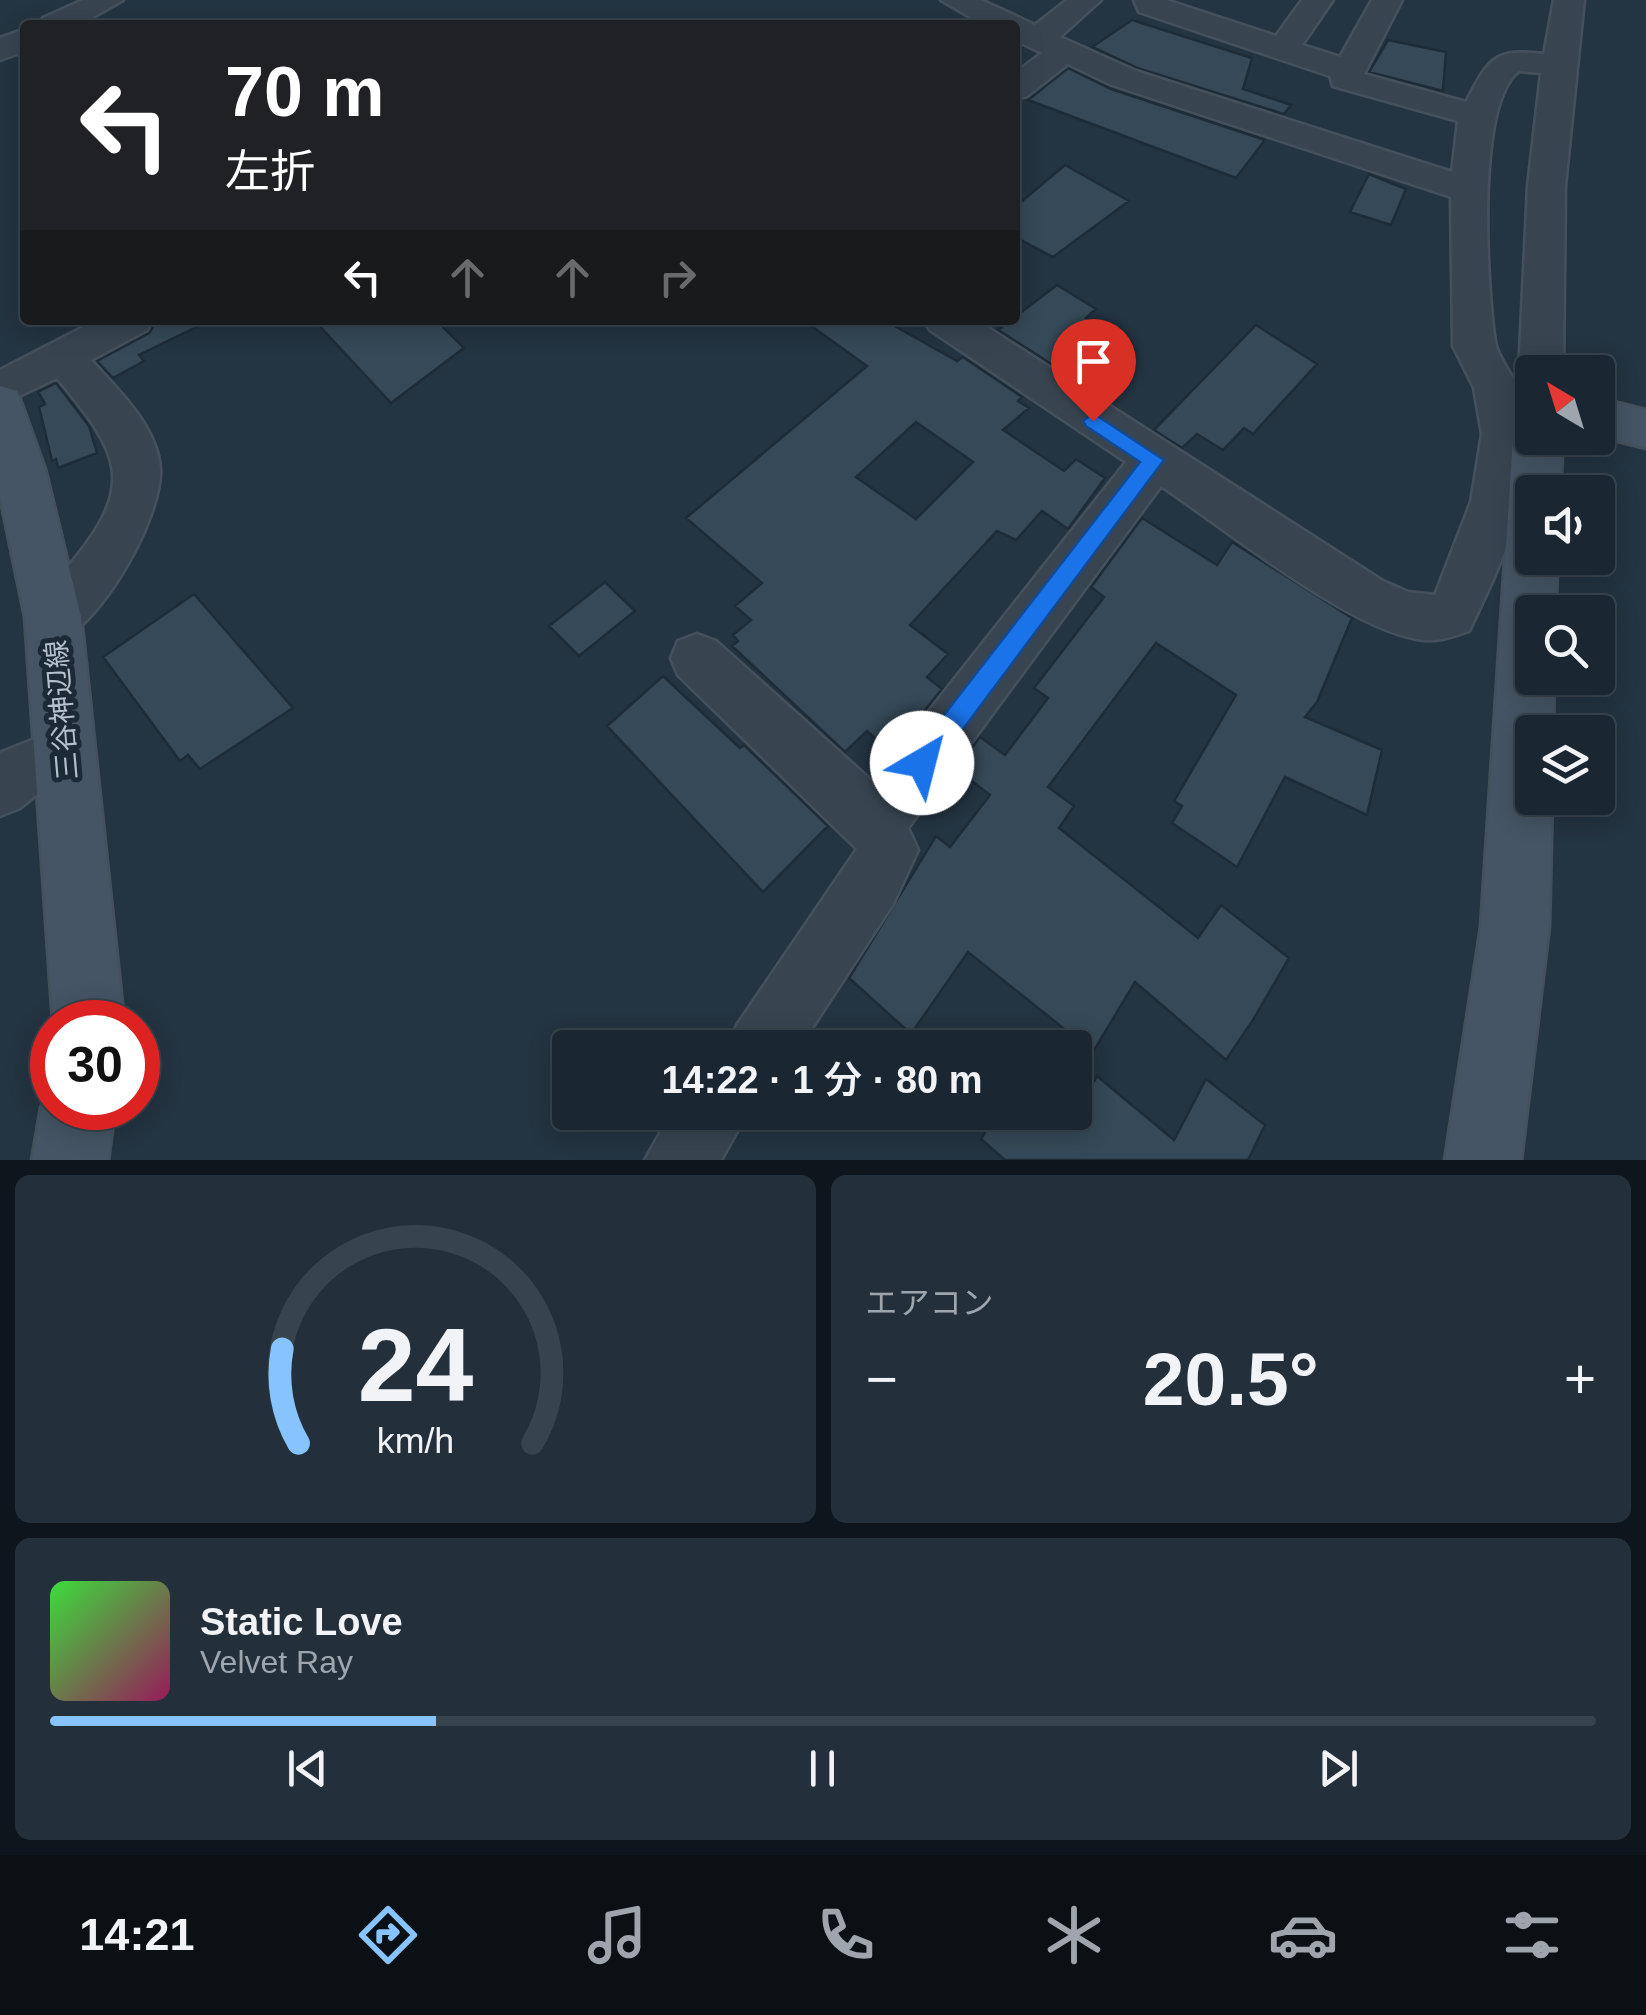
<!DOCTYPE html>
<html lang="ja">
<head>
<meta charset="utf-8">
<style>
  :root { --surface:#1a2732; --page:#232f3a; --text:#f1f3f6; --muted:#9fa5ac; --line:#38444d; --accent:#86c3ff }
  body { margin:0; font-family:Helvetica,"Noto Sans JP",sans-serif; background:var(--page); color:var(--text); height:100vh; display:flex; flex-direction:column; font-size:38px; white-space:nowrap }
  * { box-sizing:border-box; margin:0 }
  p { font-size:32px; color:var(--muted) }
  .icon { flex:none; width:55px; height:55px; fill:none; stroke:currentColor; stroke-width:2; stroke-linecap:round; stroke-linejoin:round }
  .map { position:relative; height:1160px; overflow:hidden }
  .drawer { display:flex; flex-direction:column; gap:15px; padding:15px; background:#0e151c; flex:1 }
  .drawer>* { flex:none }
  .banner { position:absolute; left:20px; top:20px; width:1000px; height:305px; border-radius:10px; box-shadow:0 5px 25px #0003,0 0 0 2px var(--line); background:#202124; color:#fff; overflow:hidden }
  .needle { width:65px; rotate:322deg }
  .fabs { position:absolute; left:1515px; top:355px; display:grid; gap:20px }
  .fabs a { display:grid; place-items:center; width:100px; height:100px; border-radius:10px; background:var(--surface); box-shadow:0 5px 25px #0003,0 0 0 2px var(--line); font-size:50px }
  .speed { position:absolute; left:30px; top:1000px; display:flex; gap:20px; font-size:50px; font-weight:700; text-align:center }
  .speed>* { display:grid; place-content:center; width:130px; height:130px; border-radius:50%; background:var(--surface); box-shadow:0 5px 25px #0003,0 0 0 2px var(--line); line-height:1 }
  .speed .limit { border:15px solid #d22; background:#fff; color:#111 }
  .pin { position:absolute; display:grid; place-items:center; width:85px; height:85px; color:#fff; margin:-102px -42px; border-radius:50% 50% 50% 0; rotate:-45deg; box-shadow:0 0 10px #0007 }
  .pin .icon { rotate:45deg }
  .me { position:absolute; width:110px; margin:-55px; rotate:37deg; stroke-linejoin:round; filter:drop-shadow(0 0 8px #0008) }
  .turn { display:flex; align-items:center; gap:35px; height:210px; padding:0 40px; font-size:45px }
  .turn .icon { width:130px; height:130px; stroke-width:2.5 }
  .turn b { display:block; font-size:70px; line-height:85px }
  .lanes { display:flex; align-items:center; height:95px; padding:0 40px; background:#0003; justify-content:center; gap:50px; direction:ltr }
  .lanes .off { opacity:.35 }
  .big { font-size:75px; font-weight:600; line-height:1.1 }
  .drawer .tile { flex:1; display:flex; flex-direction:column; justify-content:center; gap:15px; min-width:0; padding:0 35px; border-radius:15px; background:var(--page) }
  .drawer .dial { align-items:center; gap:0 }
  .dial svg { height:260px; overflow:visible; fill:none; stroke:var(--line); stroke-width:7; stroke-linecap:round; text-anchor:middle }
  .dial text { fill:var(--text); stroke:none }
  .song { display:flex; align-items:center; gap:30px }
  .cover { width:120px; height:120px; border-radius:15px; background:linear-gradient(135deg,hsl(120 70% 55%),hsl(330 70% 35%)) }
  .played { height:10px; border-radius:5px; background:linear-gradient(90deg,var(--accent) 25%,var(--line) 25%) }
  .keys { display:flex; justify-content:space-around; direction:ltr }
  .heat { display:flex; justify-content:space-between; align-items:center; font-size:55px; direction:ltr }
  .drawer .tiles { flex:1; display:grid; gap:15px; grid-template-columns:1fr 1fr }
  .tile:last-child { grid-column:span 2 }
  .trip { position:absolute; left:552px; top:1030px; width:540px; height:100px; border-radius:10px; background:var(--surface); box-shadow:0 5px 25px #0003,0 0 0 2px var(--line); font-weight:600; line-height:100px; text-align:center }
  .menu { display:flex; height:160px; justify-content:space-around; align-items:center; background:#0a1014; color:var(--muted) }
  .menu .icon { width:70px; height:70px }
  .menu .current { color:var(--accent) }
  .menu b { font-size:45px; color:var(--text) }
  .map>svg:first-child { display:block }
  .building { fill:#354958; stroke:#1e2c38; stroke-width:2.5; fill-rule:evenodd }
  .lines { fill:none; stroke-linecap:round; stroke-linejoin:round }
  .street-casing { stroke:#44515d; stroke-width:5 }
  .secondary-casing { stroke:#44515d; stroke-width:5 }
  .street { fill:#384551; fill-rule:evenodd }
  .secondary { fill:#455565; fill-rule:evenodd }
  .route { fill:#1a73e8; stroke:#114b97; stroke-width:2.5 }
  .labels { text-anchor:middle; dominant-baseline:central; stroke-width:10; stroke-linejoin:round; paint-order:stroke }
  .street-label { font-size:28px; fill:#b4c0cc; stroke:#1c2a37 }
</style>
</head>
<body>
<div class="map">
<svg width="1646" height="1160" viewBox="0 0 1646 1160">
  <rect width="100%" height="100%" fill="#233442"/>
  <path class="building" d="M1132 20 1252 58 1243 89 1291 105 1284 114 1137 68 1092 47Z
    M1388 40 1446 52 1443 91 1369 72Z
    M1068 68 1111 89 1265 140 1236 178 1028 100Z
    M1065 165 1129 201 1053 257 1015 237V207Z
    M1369 174 1406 189 1391 225 1350 212Z
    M1057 285 1096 309 1086 318 1091 322 1058 349 1070 356 1056 367 998 330Z
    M157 320H211L139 355 144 361 113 378 97 361 149 333Z
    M314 320H436L464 348 391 403Z
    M803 320H884L957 361 963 357 1022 397 1018 401 1029 408 1003 430 1064 471 1076 459 1105 478 1068 529 1042 511 1016 540 997 531 910 625 948 654 927 677 942 689 891 753 867 731 845 752 732 646 738 641 733 635 751 620 735 606 762 583 686 518 867 366ZM916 422 973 462 916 519 856 477Z
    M1256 325 1317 364 1253 434 1244 428 1223 450 1197 434 1182 448 1154 430Z
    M56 383 89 426 97 453 58 468 56 459 52 461 39 407 45 404 38 392Z
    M1142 518 1217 565 1232 542 1352 618 1317 702 1305 717 1382 750 1367 815 1285 777 1237 867 1172 823 1182 806 1174 801 1236 695 1156 643 1048 787 1074 806 1059 828 1198 938 1221 905 1289 958 1253 1020 1226 1060 1135 982 1093 1052 968 952 911 1034 849 978 936 836 950 847 990 795 956 769 980 737 1005 755 1048 698 1034 688 1104 597 1091 587Z
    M605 582 635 611 579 656 549 626Z
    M194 594 293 708 200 769 188 755 180 761 103 657Z
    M663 676 740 748 744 745 828 826 763 892 607 726Z
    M1097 1076 1174 1140 1206 1079 1265 1125 1248 1160H1005L981 1139 997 1112H1076Z"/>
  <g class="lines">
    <g class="street-casing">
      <path id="street" d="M83 0H123L79 25H38L43 18Z
        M941 0H981L1035 25 1067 0H1101L1060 37 1136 71 1452 172 1458 121 1333 86 1330 76 1139 12 1134 0H1166L1276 36 1302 0H1333L1302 45 1340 57 1372 0H1402L1364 74 1466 102C1489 59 1493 48 1544 54L1554 0H1584L1565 186 1563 372H1532V414H1525C1540 485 1499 568 1469 631 1452 637 1435 643 1417 639 1346 627 1224 528 1161 486L908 828 918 850 893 904 799 1048H727L737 1025 857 849 678 675 671 658 678 641 697 634 716 641 873 782 1126 462 930 330 924 320H976L1383 581 1408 592 1435 595 1471 502 1482 434 1474 388 1453 346 1451 197 1112 85 1068 64 1027 96 1015 99V73L1042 53 1015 40V25H984ZM1519 71 1541 73 1528 186 1519 372 1524 381 1512 377C1506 366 1497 354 1495 342 1487 288 1475 104 1519 71Z
        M25 29V51L0 60V38Z
        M97 320H153L147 330 91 360C118 390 157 426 160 468 163 513 109 609 71 633 58 641 48 638 35 633L27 617C37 597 53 585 67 568 138 484 121 455 57 378L0 405V370Z
        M66 726 86 734 94 753 86 772 47 786 20 808 0 816V753Z
        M672 1112H748L721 1160H645Z"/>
    </g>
    <g class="secondary-casing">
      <path id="secondary" d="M0 386 17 391 45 469 81 617 124 1022H53L25 617 0 496Z
        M1598 398 1646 410V448L1598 436Z
        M1532 420V438H1563L1560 492H1532V558H1557L1556 612H1532V678H1554L1553 732H1532V798H1552L1549 927 1521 1160H1445L1481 927 1513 438 1520 424Z
        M52 1082V1108H115L108 1160H32L41 1108Z"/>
    </g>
    <use href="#street" class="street"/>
    <use href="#secondary" class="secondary"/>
  </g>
  <path class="route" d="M1093 413 1164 460 931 772 922 776 913 772 909 763 913 755 1140 462 1086 426 1083 421Z"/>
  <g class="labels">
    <g class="street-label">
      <text transform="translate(62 710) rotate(-95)">三谷神辺線</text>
    </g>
  </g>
</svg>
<div class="fabs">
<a><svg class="needle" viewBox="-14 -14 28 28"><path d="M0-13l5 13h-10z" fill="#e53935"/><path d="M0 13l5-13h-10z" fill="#9fa5ac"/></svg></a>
<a><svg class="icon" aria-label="sound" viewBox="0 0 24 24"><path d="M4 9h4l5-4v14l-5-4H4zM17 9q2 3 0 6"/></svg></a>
<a><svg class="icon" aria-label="search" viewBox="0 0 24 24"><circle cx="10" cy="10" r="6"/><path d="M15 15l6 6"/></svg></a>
<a><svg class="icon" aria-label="layers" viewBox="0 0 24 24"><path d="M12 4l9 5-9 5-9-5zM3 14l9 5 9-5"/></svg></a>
</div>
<div class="speed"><div class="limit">30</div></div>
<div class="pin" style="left:1093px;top:421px;background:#d93025"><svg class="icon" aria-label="arrive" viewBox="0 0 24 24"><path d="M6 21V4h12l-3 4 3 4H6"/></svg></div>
<svg class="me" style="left:922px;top:763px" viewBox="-20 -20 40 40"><circle r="19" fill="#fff"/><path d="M0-13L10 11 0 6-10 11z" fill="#1a73e8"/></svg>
<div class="trip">14:22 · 1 分 · 80 m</div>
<div class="banner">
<div class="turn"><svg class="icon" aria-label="left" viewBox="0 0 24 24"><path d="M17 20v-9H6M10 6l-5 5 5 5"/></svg><div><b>70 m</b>左折</div></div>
<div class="lanes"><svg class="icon" aria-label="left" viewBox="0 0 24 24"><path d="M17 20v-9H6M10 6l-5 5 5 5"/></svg><svg class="icon off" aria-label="ahead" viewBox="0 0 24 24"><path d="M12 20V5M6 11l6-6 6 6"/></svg><svg class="icon off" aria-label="ahead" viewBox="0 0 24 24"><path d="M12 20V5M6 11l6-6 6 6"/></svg><svg class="icon off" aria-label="right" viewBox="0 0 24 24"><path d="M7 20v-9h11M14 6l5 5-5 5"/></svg></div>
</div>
</div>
<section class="drawer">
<div class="tiles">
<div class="tile dial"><svg viewBox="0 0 100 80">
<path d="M14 69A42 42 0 1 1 86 69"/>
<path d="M14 69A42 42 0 0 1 9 40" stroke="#86c3ff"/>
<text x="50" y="56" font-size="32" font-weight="700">24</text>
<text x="50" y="72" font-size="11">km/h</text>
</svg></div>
<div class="tile"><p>エアコン</p>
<div class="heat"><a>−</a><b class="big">20.5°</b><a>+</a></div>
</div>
<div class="tile">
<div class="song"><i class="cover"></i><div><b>Static Love</b><p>Velvet Ray</p></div></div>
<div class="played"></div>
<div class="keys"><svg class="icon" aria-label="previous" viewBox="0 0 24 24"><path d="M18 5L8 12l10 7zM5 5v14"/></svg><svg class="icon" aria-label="pause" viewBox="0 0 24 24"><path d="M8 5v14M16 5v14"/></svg><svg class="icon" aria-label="next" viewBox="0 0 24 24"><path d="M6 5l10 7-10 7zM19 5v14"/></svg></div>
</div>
</div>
</section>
<nav class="menu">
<b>14:21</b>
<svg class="icon current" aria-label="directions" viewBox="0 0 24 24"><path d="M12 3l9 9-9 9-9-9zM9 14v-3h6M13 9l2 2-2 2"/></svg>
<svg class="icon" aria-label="music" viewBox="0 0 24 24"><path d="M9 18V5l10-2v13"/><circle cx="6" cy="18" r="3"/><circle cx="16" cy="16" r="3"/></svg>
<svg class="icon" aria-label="phone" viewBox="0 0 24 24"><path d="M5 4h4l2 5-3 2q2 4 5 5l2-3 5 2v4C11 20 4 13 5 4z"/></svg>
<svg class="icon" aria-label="climate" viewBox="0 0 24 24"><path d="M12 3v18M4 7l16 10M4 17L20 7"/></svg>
<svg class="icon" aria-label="car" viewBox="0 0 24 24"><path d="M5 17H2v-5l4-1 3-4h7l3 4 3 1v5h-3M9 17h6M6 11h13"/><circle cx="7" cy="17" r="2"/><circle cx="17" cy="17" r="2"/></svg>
<svg class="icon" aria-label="filters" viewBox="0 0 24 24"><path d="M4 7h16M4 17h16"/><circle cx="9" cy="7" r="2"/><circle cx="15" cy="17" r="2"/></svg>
</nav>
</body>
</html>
